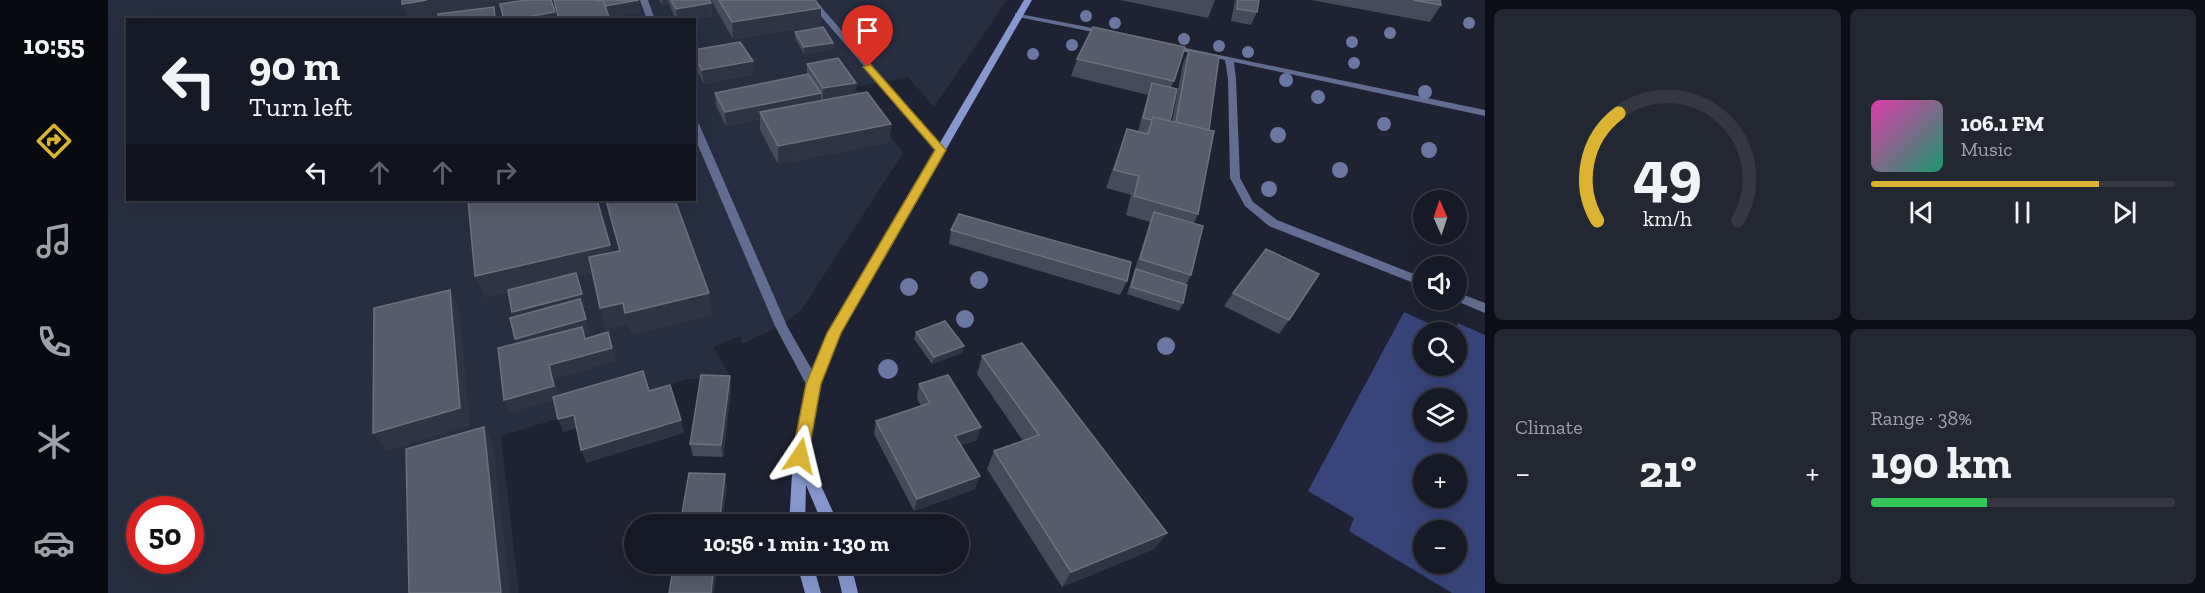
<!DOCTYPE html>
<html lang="en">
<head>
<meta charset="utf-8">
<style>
  :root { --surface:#161a26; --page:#232732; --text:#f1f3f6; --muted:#9ea1a7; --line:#353843; --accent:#dab333 }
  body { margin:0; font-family:"Zilla Slab",serif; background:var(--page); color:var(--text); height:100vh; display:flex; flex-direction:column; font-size:22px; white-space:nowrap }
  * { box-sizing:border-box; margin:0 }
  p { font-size:20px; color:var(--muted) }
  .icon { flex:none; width:33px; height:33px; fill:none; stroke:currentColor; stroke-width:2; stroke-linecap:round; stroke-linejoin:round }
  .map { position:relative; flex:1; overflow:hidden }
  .drawer { display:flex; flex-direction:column; gap:9px; padding:9px; background:#0c0e15; width:720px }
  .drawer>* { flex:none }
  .top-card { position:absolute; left:18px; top:18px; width:570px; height:183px; border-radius:0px; box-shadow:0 6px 24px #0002,0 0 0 2px var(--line); background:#161a26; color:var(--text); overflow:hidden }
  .needle { width:39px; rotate:357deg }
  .fabs { position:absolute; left:1305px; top:190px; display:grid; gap:12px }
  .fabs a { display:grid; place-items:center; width:54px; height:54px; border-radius:50%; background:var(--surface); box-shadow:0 6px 24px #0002,0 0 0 2px var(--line); font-size:30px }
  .speed { position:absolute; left:18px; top:496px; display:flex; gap:12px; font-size:30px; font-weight:700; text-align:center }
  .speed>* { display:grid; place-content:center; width:78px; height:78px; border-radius:50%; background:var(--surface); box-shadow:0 6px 24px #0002,0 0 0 2px var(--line); line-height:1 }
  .speed .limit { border:9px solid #d22; background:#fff; color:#111 }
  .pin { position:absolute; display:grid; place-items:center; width:51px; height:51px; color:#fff; margin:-62px -26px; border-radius:50% 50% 50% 0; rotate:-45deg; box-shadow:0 0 6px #0007 }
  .pin .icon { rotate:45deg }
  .me { position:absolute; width:66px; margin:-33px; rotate:10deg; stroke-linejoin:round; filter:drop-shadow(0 0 4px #0008) }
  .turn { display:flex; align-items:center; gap:21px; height:126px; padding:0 24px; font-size:27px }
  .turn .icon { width:78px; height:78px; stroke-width:2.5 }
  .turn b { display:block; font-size:42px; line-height:51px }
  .lanes { display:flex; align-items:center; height:57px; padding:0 24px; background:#0003; justify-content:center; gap:30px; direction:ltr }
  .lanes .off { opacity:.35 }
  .big { font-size:45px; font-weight:700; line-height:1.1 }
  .drawer .widget { flex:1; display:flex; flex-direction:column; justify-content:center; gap:9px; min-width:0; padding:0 21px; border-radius:9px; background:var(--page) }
  .drawer .dial { align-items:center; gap:0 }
  .dial svg { height:156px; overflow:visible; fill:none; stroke:var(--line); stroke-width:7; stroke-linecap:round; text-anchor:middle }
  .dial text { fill:var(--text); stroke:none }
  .song { display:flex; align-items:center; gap:18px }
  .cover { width:72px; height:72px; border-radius:9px; background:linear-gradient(135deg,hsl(320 70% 55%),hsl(160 70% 35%)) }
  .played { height:6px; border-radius:3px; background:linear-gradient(90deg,var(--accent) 75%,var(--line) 75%) }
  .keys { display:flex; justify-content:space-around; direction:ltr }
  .heat { display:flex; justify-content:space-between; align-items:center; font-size:33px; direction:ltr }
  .charge { height:9px; border-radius:4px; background:linear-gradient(90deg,#34c759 38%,var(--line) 0) }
  .drawer .tiles { flex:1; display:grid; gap:9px; grid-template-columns:repeat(2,1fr) }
  .trip { position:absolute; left:516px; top:514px; width:345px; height:60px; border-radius:30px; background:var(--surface); box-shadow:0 6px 24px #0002,0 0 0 2px var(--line); font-weight:700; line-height:60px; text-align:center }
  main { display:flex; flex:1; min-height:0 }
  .menu { display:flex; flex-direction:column; width:108px; justify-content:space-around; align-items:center; background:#090a0f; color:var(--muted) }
  .menu .icon { width:42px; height:42px }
  .menu .current { color:var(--accent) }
  .menu b { font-size:27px; color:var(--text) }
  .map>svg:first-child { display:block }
  .built { fill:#272e41; fill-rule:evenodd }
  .green { fill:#37457a; fill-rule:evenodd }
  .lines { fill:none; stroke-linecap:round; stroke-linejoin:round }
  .service { fill:#626d8f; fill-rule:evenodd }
  .secondary { fill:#8698ce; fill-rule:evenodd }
  .tree { fill:#6a77a1 }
  .wall { fill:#464b5c }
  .shaded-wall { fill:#2f3445 }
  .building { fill:#575b6b; stroke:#6c707f; stroke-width:1.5 }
  .route { fill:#dab333; stroke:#8e7421; stroke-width:1.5 }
</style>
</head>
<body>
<main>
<nav class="menu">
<b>10:55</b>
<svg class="icon current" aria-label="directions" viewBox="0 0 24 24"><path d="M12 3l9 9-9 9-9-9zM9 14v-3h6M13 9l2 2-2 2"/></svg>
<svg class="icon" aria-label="music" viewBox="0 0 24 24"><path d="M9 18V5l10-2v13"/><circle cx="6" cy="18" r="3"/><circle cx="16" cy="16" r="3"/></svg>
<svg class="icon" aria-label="phone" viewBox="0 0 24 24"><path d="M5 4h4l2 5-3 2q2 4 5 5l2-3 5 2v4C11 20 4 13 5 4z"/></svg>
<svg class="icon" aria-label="climate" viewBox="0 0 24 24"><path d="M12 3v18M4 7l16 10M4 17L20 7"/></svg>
<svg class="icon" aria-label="car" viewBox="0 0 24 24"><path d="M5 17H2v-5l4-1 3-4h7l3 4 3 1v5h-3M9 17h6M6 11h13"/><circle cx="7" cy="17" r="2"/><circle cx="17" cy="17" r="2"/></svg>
</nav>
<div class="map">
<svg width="1377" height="593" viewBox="0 0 1377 593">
  <rect width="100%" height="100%" fill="#1e2232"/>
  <path class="built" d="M0 0H899L826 107 800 77 747 87 795 153 694 309 673 326 634 344 632 336 605 347 624 379H579L393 436 411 593H0ZM20 20H586V200H20ZM32 510H82V561H32Z"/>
  <path class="green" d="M1296 312 1342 333H1316V366H1348V333H1345L1350 323 1377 335V593H1344L1241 531 1246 518 1200 491ZM1316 399H1348V432H1316ZM1316 465H1348V498H1316ZM1316 531H1348V564H1316Z"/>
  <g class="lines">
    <path class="service" d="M532 0H540L547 20H539Z
      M699 0H707L836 148V152H830Z
      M907 13 1000 31 1004 33 1000 35 910 17H907Z
      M1058 44 1377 110V116L1126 62 1128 79 1132 178 1145 202 1169 220 1316 278V287L1161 226 1137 206 1122 178 1120 79 1117 60 1058 48Z
      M586 121 591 124 679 326 712 384 710 388 705 389 700 388 667 326 586 136Z
      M1348 292 1377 303V313L1346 300H1348Z"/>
    <path class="secondary" d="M916 0H924L732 334 712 384 699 455 731 525H715L698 485 697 525H681L685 456 698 384 720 333Z
      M689 564H705L713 593H697Z
      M727 564H743L750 593H734Z"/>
  </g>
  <g class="tree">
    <circle cx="978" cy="16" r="6"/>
    <circle cx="1007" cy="23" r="6"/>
    <circle cx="1361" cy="23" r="6"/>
    <circle cx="1282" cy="33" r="6"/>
    <circle cx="1076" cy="39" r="6"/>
    <circle cx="1244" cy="42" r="6"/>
    <circle cx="964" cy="45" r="6"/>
    <circle cx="1111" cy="46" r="6"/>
    <circle cx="1140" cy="52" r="6"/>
    <circle cx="925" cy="54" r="6"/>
    <circle cx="1246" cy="63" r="6"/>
    <circle cx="1178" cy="80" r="7"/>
    <circle cx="1317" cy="92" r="7"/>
    <circle cx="1210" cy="97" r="7"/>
    <circle cx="1276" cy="124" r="7"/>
    <circle cx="1170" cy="135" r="8"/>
    <circle cx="1321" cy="150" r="8"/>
    <circle cx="1232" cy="170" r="8"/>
    <circle cx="1161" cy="189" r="8"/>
    <circle cx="871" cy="280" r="9"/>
    <circle cx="801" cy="287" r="9"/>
    <circle cx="857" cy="319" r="9"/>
    <circle cx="1058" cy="346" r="9"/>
    <circle cx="780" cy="369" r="10"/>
  </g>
  <path class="wall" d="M551 0H601L603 3 604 16 583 20H568L561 4 555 5Z
    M603 0H707L713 25 625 39Z
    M1012 0H1107L1100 18Z
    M1127 0H1151L1149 12 1143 25 1123 21Z
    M1203 0H1332L1333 5 1322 22Z
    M687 32 725 49 696 54 687 38Z
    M586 50 645 74 596 84 586 66Z
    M1081 50 1090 214 1086 223 1083 275 1078 285 1075 303 1071 311 1019 294 1042 222 1018 215 1023 195 998 188 1019 129 1038 134 1030 131 1040 95 963 76 969 59 1066 81 1063 87 1062 121H1064L1075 63Z
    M699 64 747 95 783 124 781 142 670 164 652 130V119L618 126 608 106 607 93 699 75Z
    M843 230 1019 281 1012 295 841 244Z
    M1125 293 1181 320 1171 334 1116 306Z
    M808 332 854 353 824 364 806 339Z
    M874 356 1059 533 1046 549 954 587 879 469 886 451 915 441 869 374Z
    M811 384 869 440 853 445 867 489 806 511 766 434 768 421 813 406 809 398Z
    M623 389 615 457 585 456 582 444Z"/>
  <path class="shaded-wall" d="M319 0H420L421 3 387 8 390 19 387 20 386 8 308 20H301L294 4Z
    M531 0 533 13 494 19 492 6Z
    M554 0H560L561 4 555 5Z
    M603 3 604 16 583 20H569L568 9Z
    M713 8V25L625 39 624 22Z
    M447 12 449 20H402Z
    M725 43V49L696 54V47Z
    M645 61V74L596 84 594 70Z
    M748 83 747 96 715 102V88Z
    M713 93V106L652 112V119L618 126 617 112Z
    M783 124 781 142 670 164V146Z
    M502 245 507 268 469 277 478 308 410 326 404 312 469 277 377 298 367 276Z
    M342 290 351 308 362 426 278 451 265 433Z
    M601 293 604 315 523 335 520 325 498 330 492 308 515 303Z
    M478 319 482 332 476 334 478 340 412 353 407 339Z
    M500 332 508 361 447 379 451 399 402 413 396 400 441 365Z
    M856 346 854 353 824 364 826 357Z
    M622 376 623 389 615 457 613 445Z
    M466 415 471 428 455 432 450 419Z
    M573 420 576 433 478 463 473 450Z
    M376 427 385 444 402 593H393Z
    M873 427 869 440 843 449 847 436Z
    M617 474 619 487 614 525H611Z
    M872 476 867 489 806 511 809 499Z
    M1059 533 1046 549 954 587 963 572Z
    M606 564H610L606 593H603Z"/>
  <path class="building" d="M294 0H319L294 4Z
    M419 0H443L447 12 402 20H396L392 4Z
    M446 0H487L488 1 495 0 502 20H451Z
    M495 0H531L497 6Z
    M563 0H601L603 3 568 9Z
    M611 0H707L713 8 624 22Z
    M1130 0H1151L1149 12 1129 9Z
    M1305 0H1332L1333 5Z
    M386 7 387 20H330V14Z
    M715 27 725 43 696 47 687 32Z
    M985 27 1077 47 1066 81 969 59Z
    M632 42 645 61 594 70 586 56V50Z
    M1081 50 1111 56 1101 130 1068 122Z
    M730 58 748 83 715 88 699 64Z
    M700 74 713 93 617 112 607 93Z
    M1044 83 1069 89 1062 121 1045 117 1044 120 1035 118Z
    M759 92 783 124 670 146 652 112Z
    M1045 117 1106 131 1090 214 1026 196 1031 176 1006 170 1019 129 1040 134Z
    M360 200H489L502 245 367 276Z
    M498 200H567L601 293 517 313 515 303 492 308 481 257 512 251Z
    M1046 212 1095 226 1083 275 1032 259Z
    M851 214 1023 262 1019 281 843 230Z
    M1158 249 1211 274 1181 320 1125 293Z
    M1028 269 1079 285 1075 303 1023 287Z
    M468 273 474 294 404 312 400 290Z
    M342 290 352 408 265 433 266 308Z
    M472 299 478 319 407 339 402 318Z
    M837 321 856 346 826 357 808 332Z
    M474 327 477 339 500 332 504 348 441 365 446 386 396 400 390 348Z
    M914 343 1059 533 963 572 886 451 931 435 874 356Z
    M535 371 541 391 562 385 573 420 473 450 466 415 450 419 445 397Z
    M593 375 622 376 613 445 582 444Z
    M840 375 873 427 847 436 872 476 809 499 768 421 822 403 811 384Z
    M376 427 393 593H301L298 449Z
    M581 473 617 474 611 525H572Z
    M566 564H606L603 593H561Z"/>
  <path class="route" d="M760 64 763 65 838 150 733 333 713 384 700 456 698 461 692 463 686 461 684 456 698 384 719 333 827 150 757 69 755 67Z"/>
</svg>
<div class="fabs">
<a><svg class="needle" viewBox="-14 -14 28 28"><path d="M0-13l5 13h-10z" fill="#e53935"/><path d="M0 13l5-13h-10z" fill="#9ea1a7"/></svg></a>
<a><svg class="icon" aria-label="sound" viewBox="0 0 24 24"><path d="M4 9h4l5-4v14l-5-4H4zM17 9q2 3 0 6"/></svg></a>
<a><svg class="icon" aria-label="search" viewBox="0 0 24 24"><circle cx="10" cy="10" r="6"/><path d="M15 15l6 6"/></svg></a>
<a><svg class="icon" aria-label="layers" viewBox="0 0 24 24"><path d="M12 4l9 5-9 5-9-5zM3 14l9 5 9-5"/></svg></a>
<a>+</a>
<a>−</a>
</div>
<div class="speed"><div class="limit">50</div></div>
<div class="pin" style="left:760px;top:67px;background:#d93025"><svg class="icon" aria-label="arrive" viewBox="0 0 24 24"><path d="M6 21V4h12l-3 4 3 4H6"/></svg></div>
<svg class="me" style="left:692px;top:456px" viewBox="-20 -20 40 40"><path d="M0-17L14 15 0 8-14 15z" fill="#dab333" stroke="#fff" stroke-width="4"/></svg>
<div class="trip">10:56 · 1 min · 130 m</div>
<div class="top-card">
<div class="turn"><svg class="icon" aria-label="left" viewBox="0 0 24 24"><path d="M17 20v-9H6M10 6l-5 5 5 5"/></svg><div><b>90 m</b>Turn left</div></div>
<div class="lanes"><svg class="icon" aria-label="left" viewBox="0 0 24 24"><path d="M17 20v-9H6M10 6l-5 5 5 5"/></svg><svg class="icon off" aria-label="ahead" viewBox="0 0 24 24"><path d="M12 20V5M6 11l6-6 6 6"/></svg><svg class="icon off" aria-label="ahead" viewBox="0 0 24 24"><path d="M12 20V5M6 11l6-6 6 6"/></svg><svg class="icon off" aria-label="right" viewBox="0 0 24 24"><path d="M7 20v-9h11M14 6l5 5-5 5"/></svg></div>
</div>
</div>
<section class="drawer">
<div class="tiles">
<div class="widget dial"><svg viewBox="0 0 100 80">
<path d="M14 69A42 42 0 1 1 86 69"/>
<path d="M14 69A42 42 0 0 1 25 14" stroke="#dab333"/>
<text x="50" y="56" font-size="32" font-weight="700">49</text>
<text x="50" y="72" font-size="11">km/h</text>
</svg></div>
<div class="widget">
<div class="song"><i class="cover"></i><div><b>106.1 FM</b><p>Music</p></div></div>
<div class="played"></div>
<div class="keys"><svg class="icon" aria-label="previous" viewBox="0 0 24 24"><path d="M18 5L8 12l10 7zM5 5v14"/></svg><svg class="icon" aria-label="pause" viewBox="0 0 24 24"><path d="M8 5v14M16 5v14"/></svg><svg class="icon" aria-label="next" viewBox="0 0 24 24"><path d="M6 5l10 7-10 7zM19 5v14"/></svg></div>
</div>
<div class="widget"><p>Climate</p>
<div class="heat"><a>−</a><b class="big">21°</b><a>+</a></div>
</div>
<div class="widget"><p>Range · 38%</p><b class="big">190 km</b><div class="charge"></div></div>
</div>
</section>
</main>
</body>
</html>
